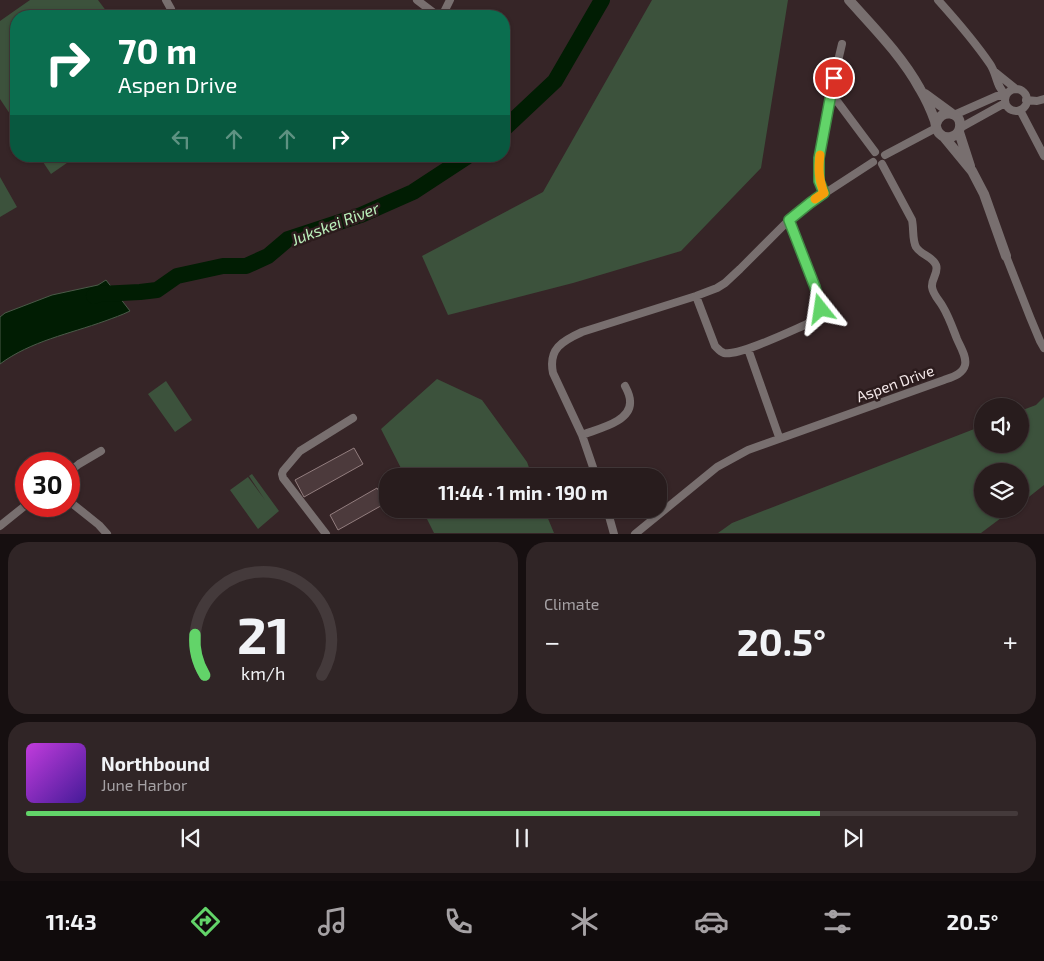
<!DOCTYPE html>
<html lang="en">
<head>
<meta charset="utf-8">
<style>
  :root { --surface:#281c1d; --page:#302526; --text:#f1f3f6; --muted:#a5a1a4; --line:#443a3b; --accent:#62d469 }
  body { margin:0; font-family:"Exo 2",sans-serif; background:var(--page); color:var(--text); height:100vh; display:flex; flex-direction:column; font-size:19px; white-space:nowrap }
  * { box-sizing:border-box; margin:0 }
  p { font-size:16px; color:var(--muted) }
  .icon { flex:none; width:28px; height:28px; fill:none; stroke:currentColor; stroke-width:2; stroke-linecap:round; stroke-linejoin:round }
  .map { position:relative; height:534px; overflow:hidden }
  .panel { display:flex; flex-direction:column; gap:8px; padding:8px; background:#160f10; flex:1 }
  .panel>* { flex:none }
  .guide { position:absolute; left:10px; top:10px; width:500px; height:152px; border-radius:20px; box-shadow:0 1px 4px #0004,0 0 0 1px var(--line); background:#0b6e4f; color:#fff; overflow:hidden }
  .tools { position:absolute; left:974px; top:398px; display:grid; gap:10px }
  .tools a { display:grid; place-items:center; width:55px; height:55px; border-radius:50%; background:var(--surface); box-shadow:0 1px 4px #0004,0 0 0 1px var(--line); font-size:25px }
  .speed { position:absolute; left:15px; top:452px; display:flex; gap:10px; font-size:25px; font-weight:700; text-align:center }
  .speed>* { display:grid; place-content:center; width:65px; height:65px; border-radius:50%; background:var(--surface); box-shadow:0 1px 4px #0004,0 0 0 1px var(--line); line-height:1 }
  .speed .limit { border:8px solid #d22; background:#fff; color:#111 }
  .pin { position:absolute; display:grid; place-items:center; width:42px; height:42px; color:#fff; margin:-21px; border:2px solid #fff; border-radius:50%; box-shadow:0 1px 5px #0007 }
  .me { position:absolute; width:55px; margin:-28px; rotate:345deg; stroke-linejoin:round; filter:drop-shadow(0 0 4px #0008) }
  .turn { display:flex; align-items:center; gap:18px; height:105px; padding:0 25px; font-size:22px }
  .turn .icon { width:65px; height:65px; stroke-width:2.5 }
  .turn b { display:block; font-size:35px; line-height:42px }
  .lanes { display:flex; align-items:center; height:48px; padding:0 25px; background:#0003; justify-content:center; gap:25px; direction:ltr }
  .lanes .off { opacity:.35 }
  .big { font-size:38px; font-weight:700; line-height:1.1 }
  .panel .tile { flex:1; display:flex; flex-direction:column; justify-content:center; gap:8px; min-width:0; padding:0 18px; border-radius:20px; background:var(--page) }
  .panel .dial { align-items:center; gap:0 }
  .dial svg { height:130px; overflow:visible; fill:none; stroke:var(--line); stroke-width:7; stroke-linecap:round; text-anchor:middle }
  .dial text { fill:var(--text); stroke:none }
  .song { display:flex; align-items:center; gap:15px }
  .cover { width:60px; height:60px; border-radius:8px; background:linear-gradient(135deg,hsl(290 70% 55%),hsl(260 70% 35%)) }
  .played { height:5px; border-radius:2px; background:linear-gradient(90deg,var(--accent) 80%,var(--line) 80%) }
  .keys { display:flex; justify-content:space-around; direction:ltr }
  .heat { display:flex; justify-content:space-between; align-items:center; font-size:28px; direction:ltr }
  .panel .tiles { flex:1; display:grid; gap:8px; grid-template-columns:1fr 1fr }
  .tile:last-child { grid-column:span 2 }
  .trip { position:absolute; left:379px; top:468px; width:288px; height:50px; border-radius:20px; background:var(--surface); box-shadow:0 1px 4px #0004,0 0 0 1px var(--line); font-weight:700; line-height:50px; text-align:center }
  .tabs { display:flex; height:80px; justify-content:space-around; align-items:center; background:#100b0c; color:var(--muted) }
  .tabs .icon { width:35px; height:35px }
  .tabs .selected { color:var(--accent) }
  .tabs b { font-size:22px; color:var(--text) }
  .map>svg:first-child { display:block }
  .green { fill:#3c523c }
  .water { fill:#011d03; stroke:#4a5a48 }
  .lines { fill:none; stroke-linecap:round; stroke-linejoin:round }
  .river { stroke:#011d03; stroke-width:16 }
  .building { fill:#4c3a3c; stroke:#937e7f }
  .minor { stroke:#786f6f; stroke-width:8 }
  .tertiary { stroke:#786f6f; stroke-width:10 }
  .route-casing { stroke:#408a44; stroke-width:12 }
  .route { stroke:#62d469; stroke-width:9 }
  .slow { stroke:#f59e0b; stroke-width:9 }
  .labels { text-anchor:middle; dominant-baseline:central; stroke-width:5; stroke-linejoin:round; paint-order:stroke }
  .street-label { font-size:15px; fill:#f5e9ea; stroke:#2c1c1d }
  .water-label { font-size:16px; font-style:italic; fill:#baefba; stroke:#2c1c1d }
</style>
</head>
<body>
<div class="map">
<svg width="1044" height="534" viewBox="0 0 1044 534">
  <rect width="100%" height="100%" fill="#362527"/>
  <path class="green" d="M30 0H98L110 16H16V123L0 99V21Z
    M652 0H788L761 168 681 251 573 283 448 315 422 256 543 192Z
    M39 156H77L51 174Z
    M0 177 17 207 0 217Z
    M437 379 482 400 527 462 532 476H405L381 429Z
    M166 381 192 420 175 432 148 394Z
    M1044 397V485L1020 504V471H982V509H1013L981 533H718L732 523 982 426V444H1020V411L1036 405Z
    M252 474 279 511 258 529 230 490 248 477 265 500 249 476Z
    M422 509H544L554 533H434Z"/>
  <path class="water" d="M106 280 130 311C122 315 113 318 105 321 69 334 31 341 0 364V317L5 313 52 295 98 285Z"/>
  <g class="lines">
    <path class="river" d="M504 129 555 81 602 0
      M94 296 100 294 140 292 157 290 177 276 223 266H246L268 256 288 239 361 215 413 192 468 156"/>
  </g>
  <path class="building" d="M354 448 363 464 304 497 295 480Z
    M377 488 386 503 338 530 330 515Z"/>
  <g class="lines">
    <path class="minor" d="M166 0 171 9
      M417 0 438 16
      M938 0C956 20 975 42 990 64 997 74 996 87 1006 95
      M442 16 450 0
      M995 72 1016 89
      M1005 100a11 11 0 1 1 22 0a11 11 0 1 1-22 0Z
      M831 93 875 152
      M1026 100 1037 101 1044 99
      M1020 110 1044 156
      M954 115 997 96H1005
      M960 128 1005 103
      M885 155 936 128
      M825 193 819 181V158L834 78 842 44
      M1006 256 1030 317 1040 341 1044 348
      M696 296 715 346C718 349 720 352 724 353 739 356 789 332 805 325 812 321 820 317 821 309 821 299 814 284 810 275 803 257 796 239 789 220
      M748 349 779 437
      M582 435C597 429 632 422 630 401 630 395 627 390 625 386
      M69 472 79 464 101 451
      M596 476 582 435 553 373C548 349 562 341 582 332L696 296 717 288 725 283 740 269 789 220 810 203 873 162
      M69 501 99 525 107 534
      M607 509 614 534
      M0 526 26 505
      M326 534 283 478 282 474 283 471 300 451 353 418
      M635 534 717 467 748 450 944 380C952 377 963 374 965 365 967 357 960 346 957 339 953 329 949 317 943 307 940 301 933 295 932 287 931 279 939 273 936 265 932 256 921 255 916 247 912 239 914 229 912 220L882 164"/>
    <path class="tertiary" d="M849 0C874 28 902 56 920 89 926 99 931 110 935 121 936 126 936 131 940 134 947 141 959 136 960 127 962 111 940 108 936 124
      M925 94 951 113
      M959 132 970 166
      M944 137 972 171 984 194 1006 256"/>
  </g>
  <g class="lines">
    <g class="route-casing">
      <path id="route" d="M821 309 815 287 789 220 810 203 824 193 819 181V158L834 78"/>
    </g>
    <use href="#route" class="route"/>
    <path class="slow" d="M815 199 824 193C819 179 818 170 820 155"/>
  </g>
  <g class="labels">
    <g class="street-label">
      <text transform="translate(895 383) rotate(-20)">Aspen Drive</text>
    </g>
    <g class="water-label">
      <text transform="translate(335 223) rotate(-21)">Jukskei River</text>
    </g>
  </g>
</svg>
<div class="tools">
<a><svg class="icon" aria-label="sound" viewBox="0 0 24 24"><path d="M4 9h4l5-4v14l-5-4H4zM17 9q2 3 0 6"/></svg></a>
<a><svg class="icon" aria-label="layers" viewBox="0 0 24 24"><path d="M12 4l9 5-9 5-9-5zM3 14l9 5 9-5"/></svg></a>
</div>
<div class="speed"><div class="limit">30</div></div>
<div class="pin" style="left:834px;top:78px;background:#d93025"><svg class="icon" aria-label="arrive" viewBox="0 0 24 24"><path d="M6 21V4h12l-3 4 3 4H6"/></svg></div>
<svg class="me" style="left:821px;top:309px" viewBox="-20 -20 40 40"><path d="M0-17L14 15 0 8-14 15z" fill="#62d469" stroke="#fff" stroke-width="4"/></svg>
<div class="trip">11:44 · 1 min · 190 m</div>
<div class="guide">
<div class="turn"><svg class="icon" aria-label="right" viewBox="0 0 24 24"><path d="M7 20v-9h11M14 6l5 5-5 5"/></svg><div><b>70 m</b>Aspen Drive</div></div>
<div class="lanes"><svg class="icon off" aria-label="left" viewBox="0 0 24 24"><path d="M17 20v-9H6M10 6l-5 5 5 5"/></svg><svg class="icon off" aria-label="ahead" viewBox="0 0 24 24"><path d="M12 20V5M6 11l6-6 6 6"/></svg><svg class="icon off" aria-label="ahead" viewBox="0 0 24 24"><path d="M12 20V5M6 11l6-6 6 6"/></svg><svg class="icon" aria-label="right" viewBox="0 0 24 24"><path d="M7 20v-9h11M14 6l5 5-5 5"/></svg></div>
</div>
</div>
<section class="panel">
<div class="tiles">
<div class="tile dial"><svg viewBox="0 0 100 80">
<path d="M14 69A42 42 0 1 1 86 69"/>
<path d="M14 69A42 42 0 0 1 8 44" stroke="#62d469"/>
<text x="50" y="56" font-size="32" font-weight="700">21</text>
<text x="50" y="72" font-size="11">km/h</text>
</svg></div>
<div class="tile"><p>Climate</p>
<div class="heat"><a>−</a><b class="big">20.5°</b><a>+</a></div>
</div>
<div class="tile">
<div class="song"><i class="cover"></i><div><b>Northbound</b><p>June Harbor</p></div></div>
<div class="played"></div>
<div class="keys"><svg class="icon" aria-label="previous" viewBox="0 0 24 24"><path d="M18 5L8 12l10 7zM5 5v14"/></svg><svg class="icon" aria-label="pause" viewBox="0 0 24 24"><path d="M8 5v14M16 5v14"/></svg><svg class="icon" aria-label="next" viewBox="0 0 24 24"><path d="M6 5l10 7-10 7zM19 5v14"/></svg></div>
</div>
</div>
</section>
<nav class="tabs">
<b>11:43</b>
<svg class="icon selected" aria-label="directions" viewBox="0 0 24 24"><path d="M12 3l9 9-9 9-9-9zM9 14v-3h6M13 9l2 2-2 2"/></svg>
<svg class="icon" aria-label="music" viewBox="0 0 24 24"><path d="M9 18V5l10-2v13"/><circle cx="6" cy="18" r="3"/><circle cx="16" cy="16" r="3"/></svg>
<svg class="icon" aria-label="phone" viewBox="0 0 24 24"><path d="M5 4h4l2 5-3 2q2 4 5 5l2-3 5 2v4C11 20 4 13 5 4z"/></svg>
<svg class="icon" aria-label="climate" viewBox="0 0 24 24"><path d="M12 3v18M4 7l16 10M4 17L20 7"/></svg>
<svg class="icon" aria-label="car" viewBox="0 0 24 24"><path d="M5 17H2v-5l4-1 3-4h7l3 4 3 1v5h-3M9 17h6M6 11h13"/><circle cx="7" cy="17" r="2"/><circle cx="17" cy="17" r="2"/></svg>
<svg class="icon" aria-label="filters" viewBox="0 0 24 24"><path d="M4 7h16M4 17h16"/><circle cx="9" cy="7" r="2"/><circle cx="15" cy="17" r="2"/></svg>
<b>20.5°</b>
</nav>
</body>
</html>
